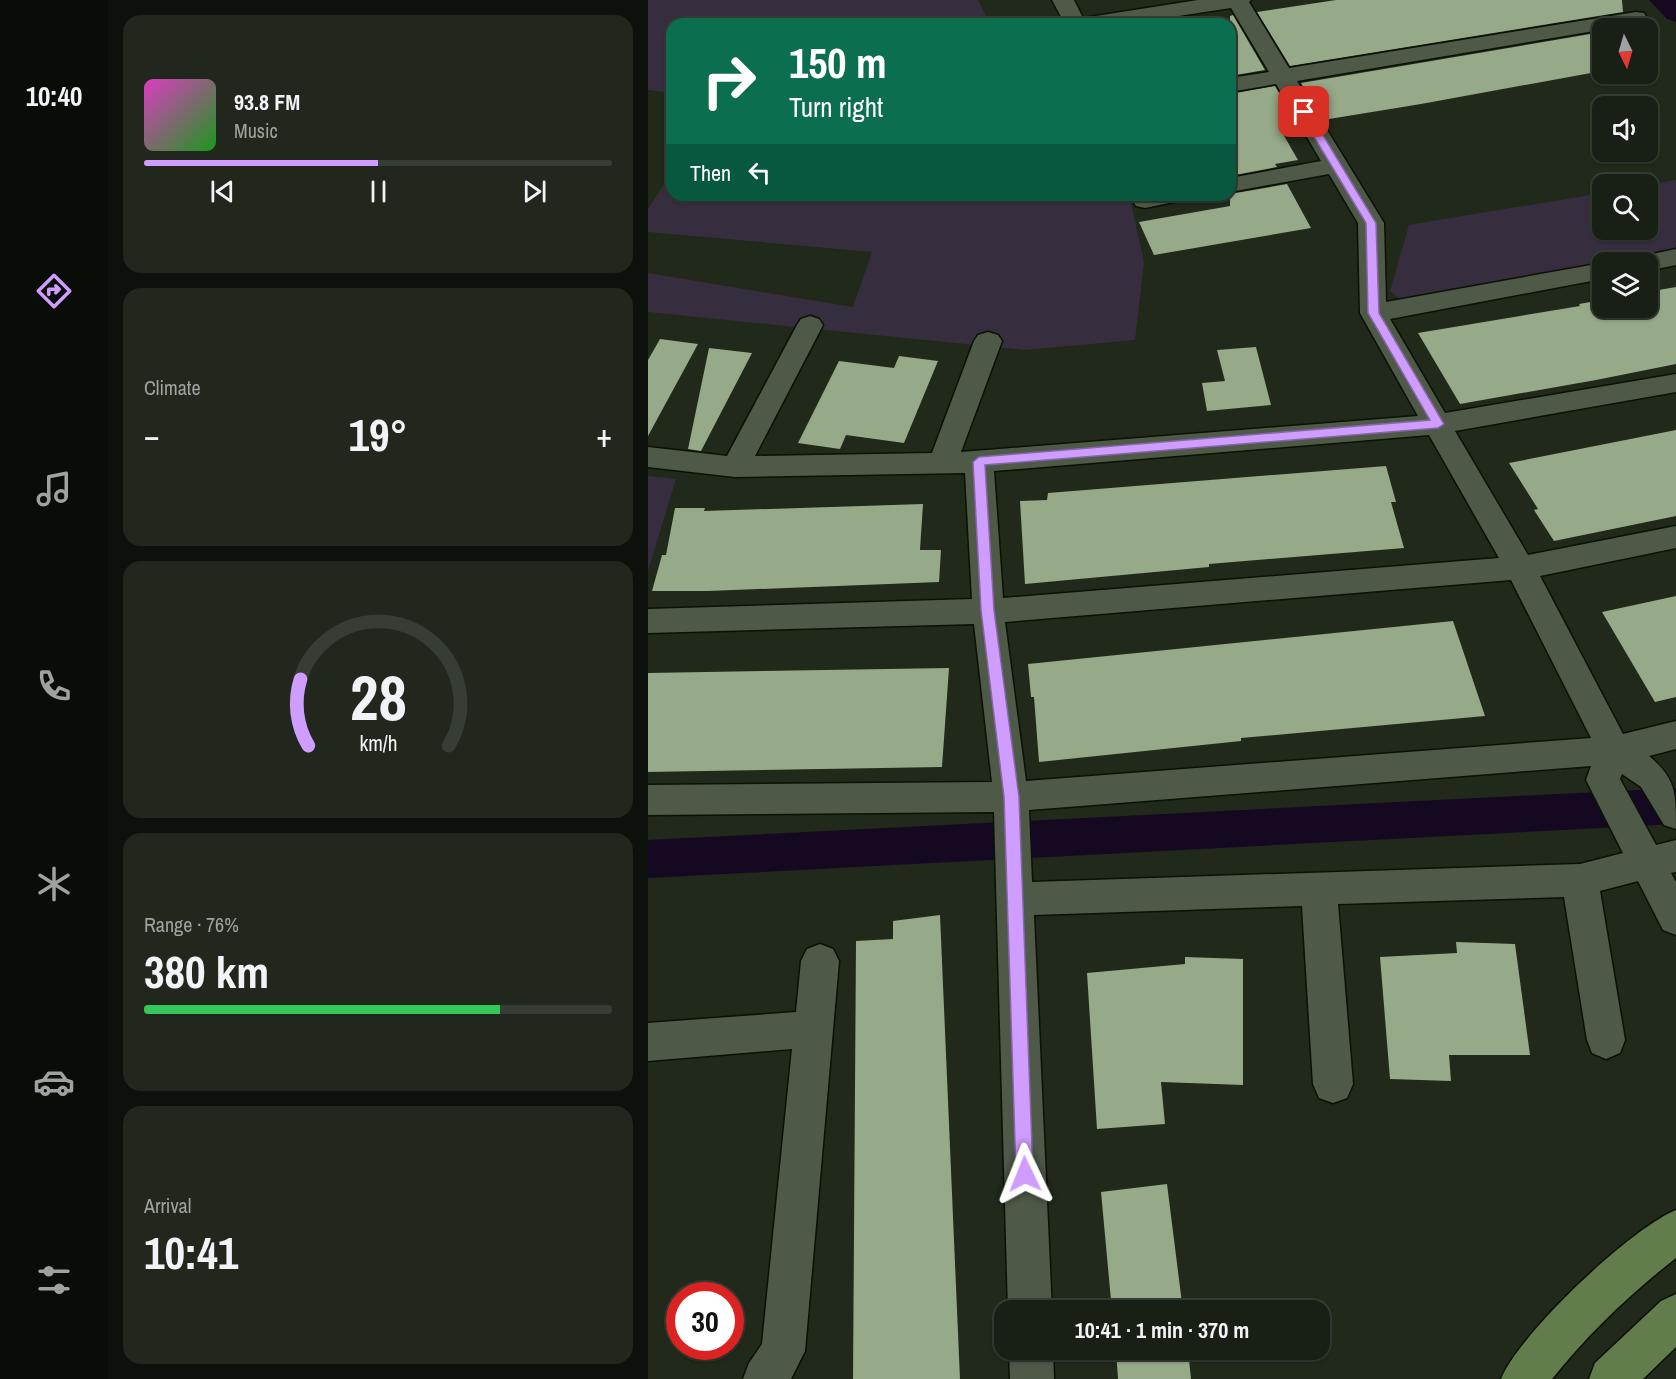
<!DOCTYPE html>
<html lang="en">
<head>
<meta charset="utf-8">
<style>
  :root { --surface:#181f14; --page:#21271d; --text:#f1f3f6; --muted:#9fa2a0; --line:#363d34; --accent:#cf9dff }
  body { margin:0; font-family:"Archivo Narrow",sans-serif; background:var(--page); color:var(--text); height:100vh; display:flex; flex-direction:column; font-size:22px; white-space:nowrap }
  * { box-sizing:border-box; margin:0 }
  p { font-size:20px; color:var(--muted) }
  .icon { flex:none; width:33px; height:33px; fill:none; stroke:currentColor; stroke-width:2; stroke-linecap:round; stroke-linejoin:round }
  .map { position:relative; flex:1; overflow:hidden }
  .sheet { display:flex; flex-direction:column; gap:15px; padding:15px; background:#0d110b; width:540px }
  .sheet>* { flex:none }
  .guide { position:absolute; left:18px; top:18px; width:570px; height:183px; border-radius:18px; box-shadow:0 2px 4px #0004,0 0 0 2px var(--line); background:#0b6e4f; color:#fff; overflow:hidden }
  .needle { width:39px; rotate:175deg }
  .tools { position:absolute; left:944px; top:18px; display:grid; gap:12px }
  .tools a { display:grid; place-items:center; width:66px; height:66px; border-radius:12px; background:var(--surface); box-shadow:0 2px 4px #0004,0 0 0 2px var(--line); font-size:30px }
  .speed { position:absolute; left:18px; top:1282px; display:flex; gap:12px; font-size:30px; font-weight:700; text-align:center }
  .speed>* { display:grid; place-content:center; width:78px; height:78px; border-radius:50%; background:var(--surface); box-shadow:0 2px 4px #0004,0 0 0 2px var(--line); line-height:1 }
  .speed .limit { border:9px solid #d22; background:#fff; color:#111 }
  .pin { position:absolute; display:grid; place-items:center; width:51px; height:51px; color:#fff; margin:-26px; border-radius:12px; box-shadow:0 3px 9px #0006 }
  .me { position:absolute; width:66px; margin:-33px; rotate:358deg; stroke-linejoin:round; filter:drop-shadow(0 0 4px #0008) }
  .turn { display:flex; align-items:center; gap:21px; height:126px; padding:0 24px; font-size:27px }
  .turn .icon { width:78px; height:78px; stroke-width:2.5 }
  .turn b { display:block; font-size:42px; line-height:51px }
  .then { display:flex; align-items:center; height:57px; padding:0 24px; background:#0003; gap:12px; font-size:22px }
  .big { font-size:45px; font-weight:700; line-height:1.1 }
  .sheet .widget { flex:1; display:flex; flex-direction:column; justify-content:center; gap:9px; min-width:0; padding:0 21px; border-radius:18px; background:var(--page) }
  .sheet .dial { align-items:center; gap:0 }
  .dial svg { height:156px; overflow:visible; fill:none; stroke:var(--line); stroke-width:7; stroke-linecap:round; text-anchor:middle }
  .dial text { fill:var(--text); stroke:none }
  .song { display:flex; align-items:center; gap:18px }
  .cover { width:72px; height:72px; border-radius:9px; background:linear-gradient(135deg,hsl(310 70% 55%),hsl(120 70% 35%)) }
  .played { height:6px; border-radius:3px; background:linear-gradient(90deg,var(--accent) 50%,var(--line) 50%) }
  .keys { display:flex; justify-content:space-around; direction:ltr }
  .heat { display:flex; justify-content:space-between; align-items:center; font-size:33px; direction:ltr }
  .charge { height:9px; border-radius:4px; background:linear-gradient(90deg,#34c759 76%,var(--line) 0) }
  .trip { position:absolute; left:346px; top:1300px; width:336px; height:60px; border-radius:18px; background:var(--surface); box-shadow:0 2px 4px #0004,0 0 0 2px var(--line); font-weight:700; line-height:60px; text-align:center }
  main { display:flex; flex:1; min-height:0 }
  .menu { display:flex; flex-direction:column; width:108px; justify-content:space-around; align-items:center; background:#0a0c08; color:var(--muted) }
  .menu .icon { width:42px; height:42px }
  .menu .selected { color:var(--accent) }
  .menu b { font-size:27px; color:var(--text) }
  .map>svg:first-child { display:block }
  .green { fill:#362d3f }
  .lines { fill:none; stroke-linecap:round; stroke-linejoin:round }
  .canal { fill:#150821; fill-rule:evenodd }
  .building { fill:#96a988 }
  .minor-casing { stroke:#0a1105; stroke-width:3 }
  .major-casing { stroke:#0a1105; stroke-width:3 }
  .minor { fill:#4f5948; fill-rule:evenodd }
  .major { fill:#627c4b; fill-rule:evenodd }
  .route { fill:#cf9dff; stroke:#8766a6; stroke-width:1.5 }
</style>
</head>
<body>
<main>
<nav class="menu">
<b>10:40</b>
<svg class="icon selected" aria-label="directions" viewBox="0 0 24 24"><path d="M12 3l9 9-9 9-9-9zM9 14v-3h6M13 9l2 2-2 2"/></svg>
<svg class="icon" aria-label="music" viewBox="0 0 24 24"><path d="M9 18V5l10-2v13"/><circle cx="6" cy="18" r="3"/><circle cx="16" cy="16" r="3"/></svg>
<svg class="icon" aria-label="phone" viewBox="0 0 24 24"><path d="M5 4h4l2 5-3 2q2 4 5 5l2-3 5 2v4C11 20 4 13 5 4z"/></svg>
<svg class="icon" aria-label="climate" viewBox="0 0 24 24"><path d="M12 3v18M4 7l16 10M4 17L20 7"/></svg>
<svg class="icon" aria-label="car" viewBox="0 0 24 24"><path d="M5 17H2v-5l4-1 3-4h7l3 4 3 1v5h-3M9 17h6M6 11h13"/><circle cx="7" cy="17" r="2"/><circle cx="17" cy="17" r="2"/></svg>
<svg class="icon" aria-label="filters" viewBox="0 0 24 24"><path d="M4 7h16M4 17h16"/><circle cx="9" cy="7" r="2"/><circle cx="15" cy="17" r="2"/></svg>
</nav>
<section class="sheet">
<div class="widget">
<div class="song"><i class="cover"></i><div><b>93.8 FM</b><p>Music</p></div></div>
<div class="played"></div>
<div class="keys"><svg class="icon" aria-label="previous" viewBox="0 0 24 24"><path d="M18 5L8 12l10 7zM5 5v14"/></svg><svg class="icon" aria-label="pause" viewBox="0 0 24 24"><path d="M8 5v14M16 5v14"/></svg><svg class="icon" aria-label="next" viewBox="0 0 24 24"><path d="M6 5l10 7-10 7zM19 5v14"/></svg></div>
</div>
<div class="widget"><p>Climate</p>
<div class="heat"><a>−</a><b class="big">19°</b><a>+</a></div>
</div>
<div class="widget dial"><svg viewBox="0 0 100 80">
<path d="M14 69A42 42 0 1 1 86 69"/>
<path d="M14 69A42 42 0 0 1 10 35" stroke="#cf9dff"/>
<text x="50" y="56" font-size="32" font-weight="700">28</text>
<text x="50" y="72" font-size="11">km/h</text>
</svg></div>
<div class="widget"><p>Range · 76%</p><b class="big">380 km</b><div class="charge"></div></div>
<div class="widget"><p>Arrival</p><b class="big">10:41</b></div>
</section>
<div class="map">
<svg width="1028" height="1379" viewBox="0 0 1028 1379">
  <rect width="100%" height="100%" fill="#20291a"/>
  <path class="green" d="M0 0H330L342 24H24V93L0 90Z
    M24 172V195H481L496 262 487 340 377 350 0 312V273L205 307 224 252 0 232V209Z
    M1028 180V250L754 301 742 291 761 225 954 193V230H999V185Z
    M0 476 28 479 0 571Z"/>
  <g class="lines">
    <path class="canal" d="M1001 0H1028V22L1019 19Z
      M1028 788V824L0 878V840Z"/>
  </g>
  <path class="building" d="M688 0H974L975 12 642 66 609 12Z
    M585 15 617 70 582 76V16Z
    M954 32V71L773 104 675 120 653 83Z
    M627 86 649 124 631 127 650 160 627 164 629 167 582 176V94Z
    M639 184 663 228 506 255 491 222 582 206V194Z
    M1028 287V364L948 380 812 404 770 333 932 306 931 304 954 300V308H999V292Z
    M12 339 50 344 0 436V360Z
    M608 347 623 405 559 411 554 383 577 381 569 350Z
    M61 348 104 353 53 451 40 449Z
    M251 356 290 361 256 443 198 435 192 449 150 443 191 361 246 368Z
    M1028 430V516L906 541 886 510 890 509 861 463Z
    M738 466 748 502H743L756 548 561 564V567L377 584 372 501 399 500 400 493Z
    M275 504 272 550H293L291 582 60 591H4L14 555H18L27 508H57L56 511Z
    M1028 596V697L1007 702 954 612Z
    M805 621 837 716 593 738V741L391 762 386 697H383L380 664Z
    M301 668 294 767 0 772V673Z
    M292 915 312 1379H205L208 941 245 939V921Z
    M808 942 867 944 882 1055H801L803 1081 742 1079 732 957 809 953Z
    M537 957 595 959V1085L513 1082 517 1124 449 1129 439 973 537 964Z
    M519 1184 535 1311H464L453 1192Z
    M468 1350H540L543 1379H470Z"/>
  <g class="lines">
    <g class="minor-casing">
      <path id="minor" d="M404 0H426L435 18 550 0H603L601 2 641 68 988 12 996 13 999 18 996 23 988 24 649 81 736 223 738 302 954 263V279L742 319 797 413 1028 374V392L807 431 880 555 1028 526V548L892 576 975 734 1028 721V749L1001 756C1028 779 1028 792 1028 829L1016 825 993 787 974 774 972 779 1008 845 1028 840V872L1023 873 1028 882V935L1015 930 990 881 952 891 977 1040 972 1053 958 1059 944 1053 939 1040 916 897 690 904 705 1084 699 1098 685 1103 671 1098 665 1084 654 906 386 915 404 1311H360L346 812 0 815V785L344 782 326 624 0 633V609L324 599 317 473 87 477 0 467V447L79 456 149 325 153 319 162 316 171 319 175 325 107 456 284 453 326 341 330 335 340 332 350 335 354 341 313 452 770 416 712 313 710 223 681 174 582 192V178L673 161 628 84 582 92V78L621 72 583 8 478 24H417ZM781 435 851 558 355 598 346 471ZM863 580 943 738 378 781 357 622ZM943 766 938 780 975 853 932 864 384 882 381 810Z
        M539 195 536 200 497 208 488 206 485 201 491 195Z
        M1028 249V265L999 271V262H986L990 257Z
        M172 944 185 949 191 961 157 1351 143 1379H95L101 1363 114 1344 144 1049 0 1061V1023L148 1012 153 961 159 949Z
        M361 1350H405L406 1379H362Z"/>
    </g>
    <g class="major-casing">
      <path id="major" d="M1028 1210V1258C982 1294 940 1334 904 1379H853C872 1333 982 1229 1028 1210Z
        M1028 1294V1347L995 1379H941L947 1363 1013 1301Z"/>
    </g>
    <use href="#minor" class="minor"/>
    <use href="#major" class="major"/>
  </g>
  <path class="route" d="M653 110 661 112 728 223 731 313 796 424 790 428 337 465 346 610 371 797 385 1174 383 1180 377 1182 371 1180 368 1174 356 797 333 610 325 462 331 457 782 420 720 313 718 223 651 112Z"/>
</svg>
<div class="tools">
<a><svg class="needle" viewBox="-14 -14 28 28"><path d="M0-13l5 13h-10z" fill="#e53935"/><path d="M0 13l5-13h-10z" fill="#9fa2a0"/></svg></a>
<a><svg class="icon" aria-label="sound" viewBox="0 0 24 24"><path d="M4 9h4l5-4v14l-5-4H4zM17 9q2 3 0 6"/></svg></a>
<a><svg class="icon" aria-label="search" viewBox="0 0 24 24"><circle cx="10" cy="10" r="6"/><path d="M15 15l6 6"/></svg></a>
<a><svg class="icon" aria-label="layers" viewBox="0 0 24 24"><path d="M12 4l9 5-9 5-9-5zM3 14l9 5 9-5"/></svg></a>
</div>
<div class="speed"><div class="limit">30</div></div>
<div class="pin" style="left:656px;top:112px;background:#d93025"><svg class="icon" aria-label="arrive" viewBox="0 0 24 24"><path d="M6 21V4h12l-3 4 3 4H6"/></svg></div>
<svg class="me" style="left:377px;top:1174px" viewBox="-20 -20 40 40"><path d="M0-17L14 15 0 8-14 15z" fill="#cf9dff" stroke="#fff" stroke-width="4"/></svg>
<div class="trip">10:41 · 1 min · 370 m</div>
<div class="guide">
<div class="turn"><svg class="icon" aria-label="right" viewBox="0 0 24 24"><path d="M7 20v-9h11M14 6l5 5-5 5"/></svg><div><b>150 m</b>Turn right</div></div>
<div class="then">Then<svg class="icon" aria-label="left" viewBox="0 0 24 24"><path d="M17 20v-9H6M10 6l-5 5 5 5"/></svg></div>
</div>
</div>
</main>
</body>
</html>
